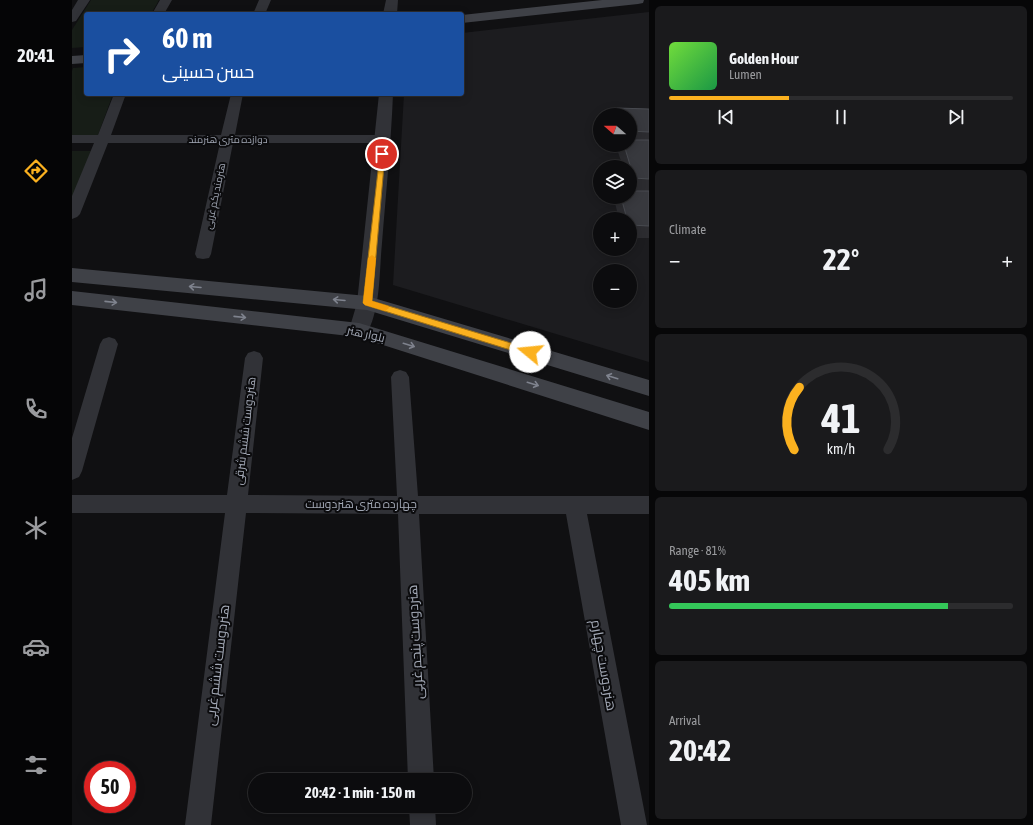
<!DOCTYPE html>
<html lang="en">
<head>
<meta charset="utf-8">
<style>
  :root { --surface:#0c0c0e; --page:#1a1a1c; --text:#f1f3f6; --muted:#9a9b9e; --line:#2c2c2e; --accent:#fbb11f }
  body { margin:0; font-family:"Asap Condensed",Cairo,sans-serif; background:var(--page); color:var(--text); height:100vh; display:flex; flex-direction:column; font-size:15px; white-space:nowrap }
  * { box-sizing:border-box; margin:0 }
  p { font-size:13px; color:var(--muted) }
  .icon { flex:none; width:22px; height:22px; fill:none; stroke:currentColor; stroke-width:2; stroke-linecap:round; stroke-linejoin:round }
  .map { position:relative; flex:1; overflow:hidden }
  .panel { display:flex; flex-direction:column; gap:6px; padding:6px; background:#070708; width:384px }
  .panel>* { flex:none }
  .guide { position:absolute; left:12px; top:12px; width:380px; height:84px; border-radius:4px; box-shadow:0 2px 10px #0003,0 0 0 1px var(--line); background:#1a4fa0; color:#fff; overflow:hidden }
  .needle { width:26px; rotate:290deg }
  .controls { position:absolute; left:521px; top:108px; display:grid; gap:8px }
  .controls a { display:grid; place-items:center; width:44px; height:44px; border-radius:50%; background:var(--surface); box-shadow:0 2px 10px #0003,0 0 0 1px var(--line); font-size:20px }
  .speed { position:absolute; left:12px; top:761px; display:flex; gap:8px; font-size:20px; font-weight:700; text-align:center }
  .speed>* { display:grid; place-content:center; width:52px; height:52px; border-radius:50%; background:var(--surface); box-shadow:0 2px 10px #0003,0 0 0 1px var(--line); line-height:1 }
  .speed .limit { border:6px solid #d22; background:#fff; color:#111 }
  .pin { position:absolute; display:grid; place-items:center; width:34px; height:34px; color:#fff; margin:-17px; border:2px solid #fff; border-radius:50%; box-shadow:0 1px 4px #0007 }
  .me { position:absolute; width:44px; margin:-22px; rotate:287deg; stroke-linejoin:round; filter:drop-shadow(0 0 3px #0008) }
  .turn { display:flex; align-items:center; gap:14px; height:84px; padding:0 12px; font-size:18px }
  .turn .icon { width:52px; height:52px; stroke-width:2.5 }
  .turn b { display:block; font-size:28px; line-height:34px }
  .big { font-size:30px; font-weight:700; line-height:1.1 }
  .panel .widget { flex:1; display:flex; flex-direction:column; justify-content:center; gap:6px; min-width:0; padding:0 14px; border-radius:6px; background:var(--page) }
  .panel .dial { align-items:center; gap:0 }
  .dial svg { height:104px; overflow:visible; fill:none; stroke:var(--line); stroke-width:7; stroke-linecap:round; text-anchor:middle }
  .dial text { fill:var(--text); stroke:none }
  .song { display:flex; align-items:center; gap:12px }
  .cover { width:48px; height:48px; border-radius:6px; background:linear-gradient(135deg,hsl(100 70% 55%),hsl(140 70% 35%)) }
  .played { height:4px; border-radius:2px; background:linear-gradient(90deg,var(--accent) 35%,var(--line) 35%) }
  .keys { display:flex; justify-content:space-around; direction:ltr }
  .heat { display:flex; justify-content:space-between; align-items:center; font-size:22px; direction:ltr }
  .charge { height:6px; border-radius:3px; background:linear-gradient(90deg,#34c759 81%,var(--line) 0) }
  .trip { position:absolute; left:176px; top:773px; width:224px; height:40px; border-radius:20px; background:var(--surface); box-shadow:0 2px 10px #0003,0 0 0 1px var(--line); font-weight:700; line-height:40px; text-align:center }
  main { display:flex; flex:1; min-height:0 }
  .menu { display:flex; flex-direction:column; width:72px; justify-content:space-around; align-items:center; background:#050506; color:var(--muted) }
  .menu .icon { width:28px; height:28px }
  .menu .active { color:var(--accent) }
  .menu b { font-size:18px; color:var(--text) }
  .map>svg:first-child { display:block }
  .built { fill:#1c1c1f; fill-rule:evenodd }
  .green { fill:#171d17 }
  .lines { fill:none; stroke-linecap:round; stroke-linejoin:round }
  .minor { fill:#313237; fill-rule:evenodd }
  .tertiary { fill:#313237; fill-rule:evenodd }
  .secondary { fill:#3f4147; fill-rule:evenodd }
  .wall { fill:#2c2c30 }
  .building { fill:#38393e; stroke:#494b51 }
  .oneway { stroke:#7f838e }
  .route { fill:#fbb11f; stroke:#a37314 }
  .slow { fill:#f59e0b }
  .labels { text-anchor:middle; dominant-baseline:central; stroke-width:4; stroke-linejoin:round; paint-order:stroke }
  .far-street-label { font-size:10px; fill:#a1a7b4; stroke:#0b0b0d }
  .street-label { font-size:12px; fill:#a1a7b4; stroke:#0b0b0d }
  .near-street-label { font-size:14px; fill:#a1a7b4; stroke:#0b0b0d }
</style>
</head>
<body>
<main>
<nav class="menu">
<b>20:41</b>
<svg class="icon active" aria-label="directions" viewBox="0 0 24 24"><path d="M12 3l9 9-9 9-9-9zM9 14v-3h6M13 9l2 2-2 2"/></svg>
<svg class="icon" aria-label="music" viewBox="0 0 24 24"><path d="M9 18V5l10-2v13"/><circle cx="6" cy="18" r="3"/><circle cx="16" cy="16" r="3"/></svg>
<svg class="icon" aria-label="phone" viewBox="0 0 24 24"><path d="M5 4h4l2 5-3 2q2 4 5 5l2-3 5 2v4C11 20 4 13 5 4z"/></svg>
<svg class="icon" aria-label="climate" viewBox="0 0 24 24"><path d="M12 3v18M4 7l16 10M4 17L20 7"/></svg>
<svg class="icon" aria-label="car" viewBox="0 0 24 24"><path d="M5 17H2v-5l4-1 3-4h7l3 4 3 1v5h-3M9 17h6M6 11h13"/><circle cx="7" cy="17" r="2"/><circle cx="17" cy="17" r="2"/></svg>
<svg class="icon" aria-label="filters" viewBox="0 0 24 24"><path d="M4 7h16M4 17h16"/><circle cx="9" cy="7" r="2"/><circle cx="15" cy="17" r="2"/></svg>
</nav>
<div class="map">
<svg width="577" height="825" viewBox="0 0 577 825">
  <rect width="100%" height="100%" fill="#101012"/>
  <path class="built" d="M577 12V362L321 285 332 94H390V33ZM528 115H558V145H528ZM528 167H558V197H528ZM528 219H558V249H528ZM528 271H558V301H528Z"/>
  <path class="green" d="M19 0H87L79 14H14V47L0 48V30Z
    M14 67V94H41L26 135H0V71L1 68Z
    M0 151H19L0 204Z"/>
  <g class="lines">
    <path class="minor" d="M6 0H18L4 21 0 22V10Z
      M88 0H100L92 14H80Z
      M187 0H199L193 14H181Z
      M42 94H54L39 135H149L159 94H171L163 135H311L316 136 318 139 316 142 311 143H161L139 254 137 258 131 259 125 258 123 254 148 143H36L8 214 5 217 0 219V196L22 143H0V135H26Z
      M37 337 43 339 46 344 10 471 7 477 0 480V438L28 344 31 339Z
      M182 351 188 353 191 358 176 495 325 496 319 377 322 372 328 370 334 372 337 377 346 496H577V514H515L575 825H549L494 514H347L362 780H336L326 514 174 513 139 825H113L153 513H0V495H155L173 358 176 353Z
      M337 806H363L364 825H338Z"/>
    <path class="tertiary" d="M314 0H326L325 14H311Z
      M307 94H321C319 144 314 193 310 243 307 273 309 309 294 335L287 337 280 335 277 330 285 303Z"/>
    <path class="secondary" d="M530 0H572L571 3 566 4 390 23V15Z
      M14 55V63L0 64V56Z
      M0 268 295 296 577 380V396L295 310 0 282Z
      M0 291 287 323 577 412V430L286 337 0 305Z"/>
  </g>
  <path class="wall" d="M545 108 577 109V238H558V219H547L543 203 545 197H558V167H551L546 152 548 145H558V115H543Z"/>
  <path class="building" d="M545 108 577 109V132L558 131V115H547Z
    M558 140H577V179L562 178 552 145H558Z
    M558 191H577V226L558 225V219H555L549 197H558Z"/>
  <defs><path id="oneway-shaft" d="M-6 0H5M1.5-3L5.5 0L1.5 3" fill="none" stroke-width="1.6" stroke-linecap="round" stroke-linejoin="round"/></defs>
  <g class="oneway">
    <use href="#oneway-shaft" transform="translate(123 287) rotate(-175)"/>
    <use href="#oneway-shaft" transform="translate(267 300) rotate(-175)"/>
    <use href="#oneway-shaft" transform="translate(39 302) rotate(6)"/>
    <use href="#oneway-shaft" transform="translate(168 317) rotate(6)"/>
    <use href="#oneway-shaft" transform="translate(337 345) rotate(17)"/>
    <use href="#oneway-shaft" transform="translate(540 377) rotate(-163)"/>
    <use href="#oneway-shaft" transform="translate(461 384) rotate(17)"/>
  </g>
  <path class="route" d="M308 153 313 154 300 301 462 350 463 352 462 355 458 356 293 305 291 303Z"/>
  <path class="slow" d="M300 255 304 258 300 301 316 306 317 308 313 311 293 305 291 303 296 258Z"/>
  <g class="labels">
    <g class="far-street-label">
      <text x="156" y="139">دوازده متری هنرمند</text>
      <text transform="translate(143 196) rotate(-78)">هنرمند یکم غربی</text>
    </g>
    <g class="street-label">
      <text transform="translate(294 334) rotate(13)">بلوار هنر</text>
      <text transform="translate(173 431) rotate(-83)">هنردوست ششم شرقی</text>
      <text x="289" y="504">چهارده متری هنردوست</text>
    </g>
    <g class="near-street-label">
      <text transform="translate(343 642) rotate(-93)">هنردوست پنجم غربی</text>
      <text transform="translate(145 665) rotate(-83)">هنردوست ششم غربی</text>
      <text transform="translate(532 665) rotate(80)">هنردوست چهارم</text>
    </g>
  </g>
</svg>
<div class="controls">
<a><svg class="needle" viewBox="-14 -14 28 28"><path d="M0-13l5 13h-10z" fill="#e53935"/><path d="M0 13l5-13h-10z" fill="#9a9b9e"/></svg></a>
<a><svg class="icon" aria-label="layers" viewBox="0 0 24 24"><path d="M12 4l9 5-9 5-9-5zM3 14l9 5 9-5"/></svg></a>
<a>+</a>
<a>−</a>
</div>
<div class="speed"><div class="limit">50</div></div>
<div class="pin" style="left:310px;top:154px;background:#d93025"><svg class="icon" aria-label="arrive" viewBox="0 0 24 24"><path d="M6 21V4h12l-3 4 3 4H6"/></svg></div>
<svg class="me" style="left:458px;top:352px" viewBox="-20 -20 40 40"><circle r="19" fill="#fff"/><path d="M0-13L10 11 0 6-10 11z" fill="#fbb11f"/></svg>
<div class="trip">20:42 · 1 min · 150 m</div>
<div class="guide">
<div class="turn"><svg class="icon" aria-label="right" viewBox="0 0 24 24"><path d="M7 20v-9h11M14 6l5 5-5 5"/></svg><div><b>60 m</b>حسن حسینی</div></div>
</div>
</div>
<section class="panel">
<div class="widget">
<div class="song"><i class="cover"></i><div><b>Golden Hour</b><p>Lumen</p></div></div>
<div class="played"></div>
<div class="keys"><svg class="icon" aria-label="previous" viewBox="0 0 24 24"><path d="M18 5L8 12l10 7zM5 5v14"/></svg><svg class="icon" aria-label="pause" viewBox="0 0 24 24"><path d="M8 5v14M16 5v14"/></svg><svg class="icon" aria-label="next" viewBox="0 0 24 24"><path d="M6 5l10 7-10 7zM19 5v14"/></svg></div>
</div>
<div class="widget"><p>Climate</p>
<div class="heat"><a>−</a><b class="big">22°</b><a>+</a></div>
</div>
<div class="widget dial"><svg viewBox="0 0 100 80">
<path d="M14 69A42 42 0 1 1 86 69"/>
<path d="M14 69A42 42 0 0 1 18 21" stroke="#fbb11f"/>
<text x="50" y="56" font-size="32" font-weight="700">41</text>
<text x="50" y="72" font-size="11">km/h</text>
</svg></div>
<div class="widget"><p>Range · 81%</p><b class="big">405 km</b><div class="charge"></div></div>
<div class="widget"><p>Arrival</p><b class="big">20:42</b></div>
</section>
</main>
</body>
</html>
